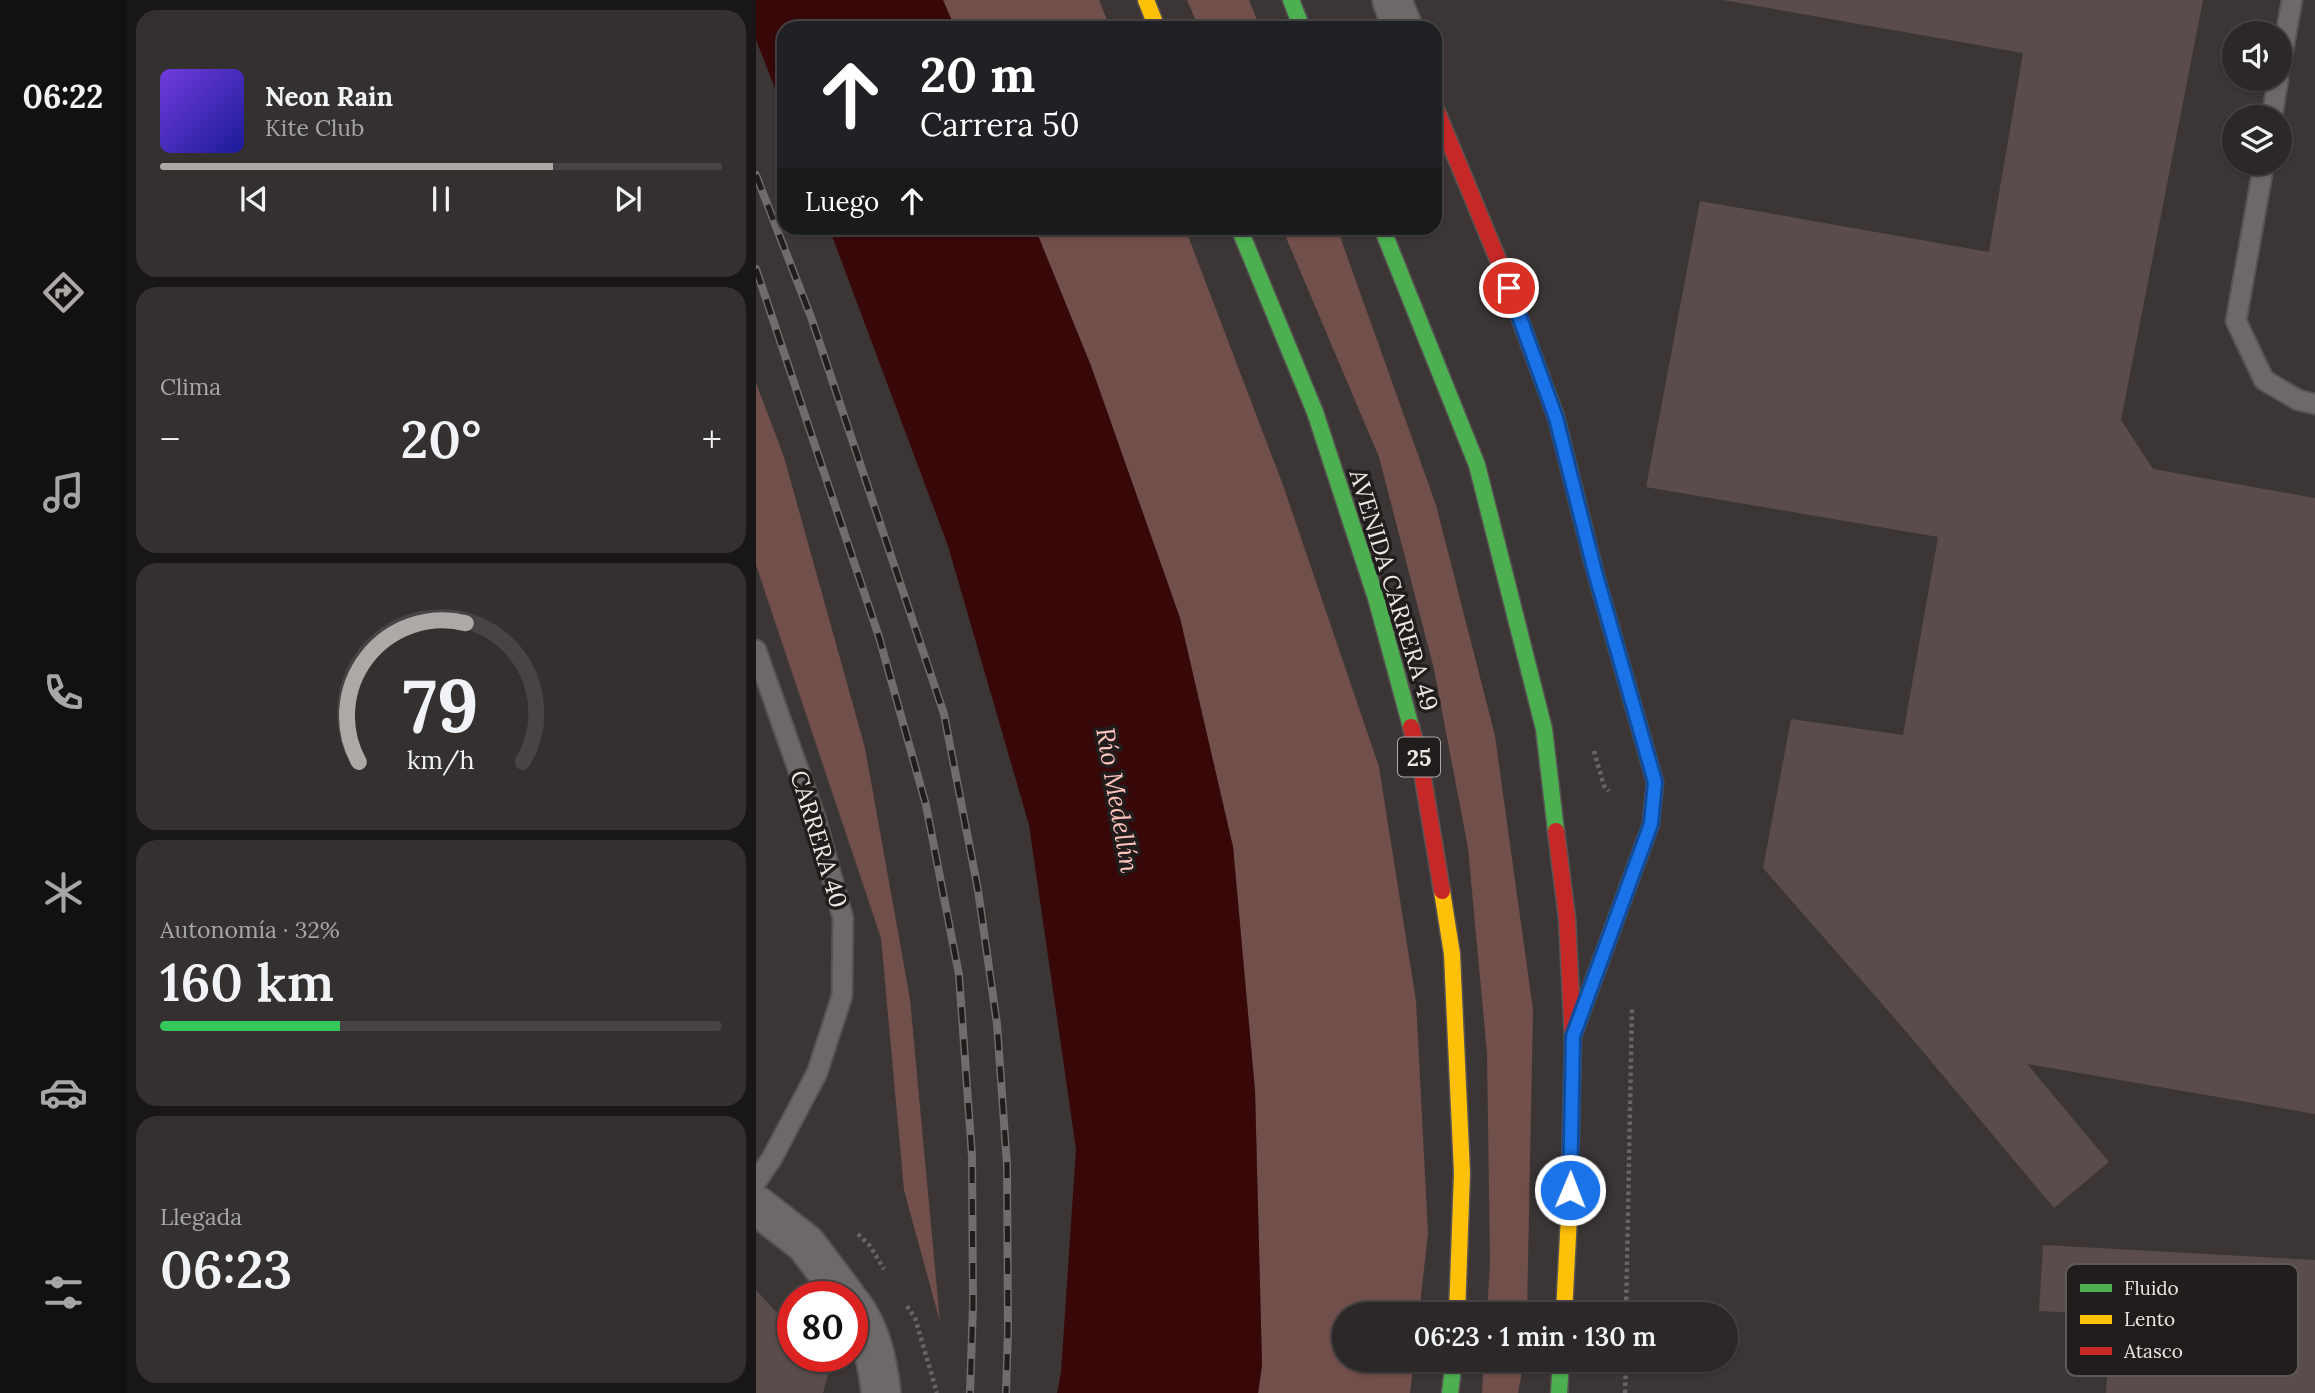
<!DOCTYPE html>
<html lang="es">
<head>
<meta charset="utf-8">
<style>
  :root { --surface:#2c2828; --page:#343030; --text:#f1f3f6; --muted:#a6a6a8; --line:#484445; --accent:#aea8a7 }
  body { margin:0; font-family:Lora,serif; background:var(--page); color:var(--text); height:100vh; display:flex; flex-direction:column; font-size:26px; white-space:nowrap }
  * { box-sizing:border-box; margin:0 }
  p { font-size:23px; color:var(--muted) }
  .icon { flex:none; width:38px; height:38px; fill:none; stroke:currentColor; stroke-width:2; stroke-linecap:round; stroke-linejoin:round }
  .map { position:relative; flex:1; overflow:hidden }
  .panel { display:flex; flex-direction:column; gap:10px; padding:10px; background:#181616; width:630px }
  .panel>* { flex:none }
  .hud { position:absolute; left:21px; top:21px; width:665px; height:214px; border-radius:21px; box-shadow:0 2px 5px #0004,0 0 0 2px var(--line); background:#202124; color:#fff; overflow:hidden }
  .tools { position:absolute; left:1466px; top:21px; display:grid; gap:14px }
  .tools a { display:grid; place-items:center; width:70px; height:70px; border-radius:50%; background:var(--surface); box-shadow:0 2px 5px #0004,0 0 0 2px var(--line); font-size:35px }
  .speed { position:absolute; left:21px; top:1281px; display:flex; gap:14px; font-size:35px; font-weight:700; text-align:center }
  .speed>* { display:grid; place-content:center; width:91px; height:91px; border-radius:50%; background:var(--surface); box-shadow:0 2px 5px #0004,0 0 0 2px var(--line); line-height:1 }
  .speed .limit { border:10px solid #d22; background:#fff; color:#111 }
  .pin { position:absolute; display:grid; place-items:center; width:60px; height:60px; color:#fff; margin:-30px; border:4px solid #fff; border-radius:50%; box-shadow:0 2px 7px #0007 }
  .me { position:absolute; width:77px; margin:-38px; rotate:1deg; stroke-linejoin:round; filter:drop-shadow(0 0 5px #0008) }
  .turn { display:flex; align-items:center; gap:24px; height:147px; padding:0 28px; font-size:32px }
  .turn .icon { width:91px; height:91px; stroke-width:2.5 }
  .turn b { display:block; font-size:49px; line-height:60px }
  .then { display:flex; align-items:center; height:66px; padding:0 28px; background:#0003; gap:14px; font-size:26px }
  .big { font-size:52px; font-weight:600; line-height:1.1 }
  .panel .widget { flex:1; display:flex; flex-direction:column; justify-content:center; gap:10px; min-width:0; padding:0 24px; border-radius:21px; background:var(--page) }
  .panel .dial { align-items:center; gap:0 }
  .dial svg { height:182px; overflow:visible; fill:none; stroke:var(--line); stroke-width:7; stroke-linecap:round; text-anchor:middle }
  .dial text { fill:var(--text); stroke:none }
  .song { display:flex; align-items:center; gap:21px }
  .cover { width:84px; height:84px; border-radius:10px; background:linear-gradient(135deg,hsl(260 70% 55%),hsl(240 70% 35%)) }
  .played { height:7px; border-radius:4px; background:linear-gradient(90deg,var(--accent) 70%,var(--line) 70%) }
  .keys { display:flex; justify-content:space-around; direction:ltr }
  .heat { display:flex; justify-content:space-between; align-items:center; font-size:38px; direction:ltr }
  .charge { height:10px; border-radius:5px; background:linear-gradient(90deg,#34c759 32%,var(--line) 0) }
  .trip { position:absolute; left:576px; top:1302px; width:406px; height:70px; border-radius:35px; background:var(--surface); box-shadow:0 2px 5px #0004,0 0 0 2px var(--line); font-weight:600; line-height:70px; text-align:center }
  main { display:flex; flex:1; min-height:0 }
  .menu { display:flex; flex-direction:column; width:126px; justify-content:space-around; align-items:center; background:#121010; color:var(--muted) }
  .menu .icon { width:49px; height:49px }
  .menu .selected { color:var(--accent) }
  .menu b { font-size:32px; color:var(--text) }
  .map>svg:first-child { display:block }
  .green { fill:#714f4b }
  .water { fill:#380809 }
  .building { fill:#5a4c4b }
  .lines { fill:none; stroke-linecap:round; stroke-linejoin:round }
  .lane-casing { stroke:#575352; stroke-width:23 }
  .street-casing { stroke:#575352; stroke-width:42 }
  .fast-casing { stroke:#575352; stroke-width:19 }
  .slow-casing { stroke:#575352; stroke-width:19 }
  .jam-casing { stroke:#575352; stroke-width:19 }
  .path { stroke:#676464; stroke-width:4.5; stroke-dasharray:3.5 3.5; stroke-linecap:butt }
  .lane { stroke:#6d6969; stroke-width:19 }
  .street { stroke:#6d6969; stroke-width:38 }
  .fast { stroke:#4caf50; stroke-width:16 }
  .slow { stroke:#ffc107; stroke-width:16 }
  .jam { stroke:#c62828; stroke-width:16 }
  .rail-casing { stroke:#706c6b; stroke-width:8 }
  .rail { stroke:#211d1c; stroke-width:5; stroke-dasharray:16; stroke-linecap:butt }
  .route-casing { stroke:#114b97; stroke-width:18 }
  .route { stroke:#1a73e8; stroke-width:12 }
  .labels { text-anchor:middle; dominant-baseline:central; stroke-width:7; stroke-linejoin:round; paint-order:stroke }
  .shield { fill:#211d1c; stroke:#afaaa9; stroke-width:2 }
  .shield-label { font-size:23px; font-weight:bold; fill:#ece6e5 }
  .street-label { font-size:24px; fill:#ece6e5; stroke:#211d1c }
  .water-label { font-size:26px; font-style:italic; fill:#fcc2bc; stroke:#211d1c }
  .key { fill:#211d1c; stroke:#5e5958; stroke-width:2 }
  .key-label { font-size:19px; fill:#ece6e5 }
</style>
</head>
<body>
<main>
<nav class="menu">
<b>06:22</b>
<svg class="icon selected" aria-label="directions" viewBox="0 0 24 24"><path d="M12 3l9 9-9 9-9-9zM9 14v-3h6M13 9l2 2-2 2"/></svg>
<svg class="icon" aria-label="music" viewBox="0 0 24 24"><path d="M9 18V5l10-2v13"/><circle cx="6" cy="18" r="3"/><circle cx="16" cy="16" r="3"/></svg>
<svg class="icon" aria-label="phone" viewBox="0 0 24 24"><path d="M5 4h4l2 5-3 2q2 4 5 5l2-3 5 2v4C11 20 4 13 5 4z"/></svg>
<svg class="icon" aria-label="climate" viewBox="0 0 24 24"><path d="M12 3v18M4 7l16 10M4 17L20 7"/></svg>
<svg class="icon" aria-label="car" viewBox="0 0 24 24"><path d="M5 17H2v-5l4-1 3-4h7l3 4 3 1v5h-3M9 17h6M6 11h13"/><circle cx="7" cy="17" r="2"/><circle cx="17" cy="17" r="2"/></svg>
<svg class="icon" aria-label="filters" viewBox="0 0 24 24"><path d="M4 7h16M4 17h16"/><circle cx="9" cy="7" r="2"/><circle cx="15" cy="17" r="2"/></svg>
</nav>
<section class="panel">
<div class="widget">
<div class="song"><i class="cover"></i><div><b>Neon Rain</b><p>Kite Club</p></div></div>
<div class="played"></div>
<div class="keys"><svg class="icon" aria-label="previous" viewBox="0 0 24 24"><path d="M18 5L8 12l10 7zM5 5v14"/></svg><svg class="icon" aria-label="pause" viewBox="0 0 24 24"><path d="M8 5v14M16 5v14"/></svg><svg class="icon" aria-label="next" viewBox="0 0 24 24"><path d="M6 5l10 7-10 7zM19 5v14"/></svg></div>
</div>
<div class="widget"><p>Clima</p>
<div class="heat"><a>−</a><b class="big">20°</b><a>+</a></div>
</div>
<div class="widget dial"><svg viewBox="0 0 100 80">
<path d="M14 69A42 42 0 1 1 86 69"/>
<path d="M14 69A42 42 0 0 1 61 8" stroke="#aea8a7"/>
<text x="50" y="56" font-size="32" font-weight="700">79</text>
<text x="50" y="72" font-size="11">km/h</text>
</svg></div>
<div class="widget"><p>Autonomía · 32%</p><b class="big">160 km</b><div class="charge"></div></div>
<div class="widget"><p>Llegada</p><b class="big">06:23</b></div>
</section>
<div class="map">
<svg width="1559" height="1393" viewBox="0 0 1559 1393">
  <rect width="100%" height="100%" fill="#3b3635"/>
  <path class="green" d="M187 0H343L354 28H199Z
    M431 0H493L504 28H443Z
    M279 228H429L527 485 623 767 660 1001 672 1233 663 1314H588V1360H658L654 1393H502L506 1366 499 1091 477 847 424 618 335 366Z
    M526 228H581L680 505 739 736 777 1010 771 1314H731L734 1263 731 1053 712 848 678 669 623 457Z
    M0 383 28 457 109 748 154 999 184 1322 148 1190 125 938 0 565Z
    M728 1360H768L762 1393H726Z"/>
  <path class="water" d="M0 0H187L199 28H28V111L0 40Z
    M73 228H279L335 366 424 618 477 847 499 1091 506 1366 502 1393H301L305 1372 320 1149 273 825 192 546Z"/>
  <path class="building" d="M967 0H1447L1365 420 1397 469 1559 498V1114L1271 1064 1353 1162 1298 1208 1148 1029 1007 868 1035 719 1147 735 1182 537 890 487 944 201 1233 252 1267 53Z
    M1287 1245 1559 1260V1393H1350L1355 1315 1283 1311Z
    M0 1290 37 1330V1356H61L73 1370 67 1393H0Z"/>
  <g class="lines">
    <g class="lane-casing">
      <path id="lane" d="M1524 67 1536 0
        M1516 117 1522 79
        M1508 163 1480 321 1508 380 1542 400 1559 404
        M0 650 59 817 87 918 86 996 61 1073 16 1158 0 1182"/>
    </g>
    <g class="street-casing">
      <path id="street" d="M636 0 647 28
        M0 1205 50 1244 90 1297
        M96 1305C115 1330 122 1363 125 1393"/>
    </g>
    <g class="fast-casing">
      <path id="fast" d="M535 0 546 28
        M483 228 559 412 620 598 655 727
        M626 228 721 465 788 729 800 831
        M800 417 839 572 899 782 895 824 817 1036
        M694 1393 698 1360
        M803 1393 805 1360"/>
    </g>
    <g class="slow-casing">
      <path id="slow" d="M390 0 401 28
        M686 891 696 954 706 1173 701 1314
        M808 1314 813 1216 817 1039"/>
    </g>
    <g class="jam-casing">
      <path id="jam" d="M679 107 743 262 800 417
        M655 727 664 760 686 891
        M800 831 811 918 817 1039"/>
    </g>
    <path class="path" d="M838 751 848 786 853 791
      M102 1234 114 1246 128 1269
      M151 1306 159 1318 181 1393
      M870 1314 876 1008
      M869 1393 870 1360"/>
    <use href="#lane" class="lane"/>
    <use href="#street" class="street"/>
    <use href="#fast" class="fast"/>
    <use href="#slow" class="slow"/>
    <use href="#jam" class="jam"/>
    <g class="rail-casing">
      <path id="rail" d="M0 175 55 317 188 714 222 890 241 1024 251 1165 252 1331 250 1393
        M0 269 123 637 170 805 203 975 216 1156 217 1305 214 1393"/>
    </g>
    <use href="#rail" class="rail"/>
  </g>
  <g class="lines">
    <g class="route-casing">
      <path id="route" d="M753 288 800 418 839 572 899 782 895 824 817 1036 814 1190"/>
    </g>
    <use href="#route" class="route"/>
  </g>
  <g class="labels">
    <rect class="shield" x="642" y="737.5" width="42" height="39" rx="5"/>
    <g class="shield-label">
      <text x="663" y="757">25</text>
    </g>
    <g class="street-label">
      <text transform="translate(638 590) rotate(73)">AVENIDA CARRERA 49</text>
      <text transform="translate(63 839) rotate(73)">CARRERA 40</text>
    </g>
    <g class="water-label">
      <text transform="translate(362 800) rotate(80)">Río Medellín</text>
    </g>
  </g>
  <rect x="1310" y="1264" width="232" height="112" rx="10" class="key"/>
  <rect x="1324" y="1284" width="32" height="8" fill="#4caf50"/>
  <rect x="1324" y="1315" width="32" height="9" fill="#ffc107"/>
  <rect x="1324" y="1347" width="32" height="8" fill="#c62828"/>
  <g class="key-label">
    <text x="1368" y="1295">Fluido</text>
    <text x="1368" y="1326">Lento</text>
    <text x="1368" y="1358">Atasco</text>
  </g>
</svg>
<div class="tools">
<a><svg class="icon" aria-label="sound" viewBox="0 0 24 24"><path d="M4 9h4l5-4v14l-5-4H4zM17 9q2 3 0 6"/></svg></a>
<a><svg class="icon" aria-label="layers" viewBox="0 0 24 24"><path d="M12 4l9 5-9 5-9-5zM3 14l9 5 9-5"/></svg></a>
</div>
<div class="speed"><div class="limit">80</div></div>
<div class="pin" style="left:753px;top:288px;background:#d93025"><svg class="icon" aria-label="arrive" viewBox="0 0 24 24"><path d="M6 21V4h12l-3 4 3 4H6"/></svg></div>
<svg class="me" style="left:814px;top:1190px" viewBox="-20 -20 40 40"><circle r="17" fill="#1a73e8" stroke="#fff" stroke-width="3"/><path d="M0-11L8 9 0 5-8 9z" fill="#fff"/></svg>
<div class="trip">06:23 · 1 min · 130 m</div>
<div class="hud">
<div class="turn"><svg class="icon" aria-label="ahead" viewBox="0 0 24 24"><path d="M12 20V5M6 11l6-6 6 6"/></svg><div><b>20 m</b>Carrera 50</div></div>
<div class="then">Luego<svg class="icon" aria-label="ahead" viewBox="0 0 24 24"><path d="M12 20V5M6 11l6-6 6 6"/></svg></div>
</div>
</div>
</main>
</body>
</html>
